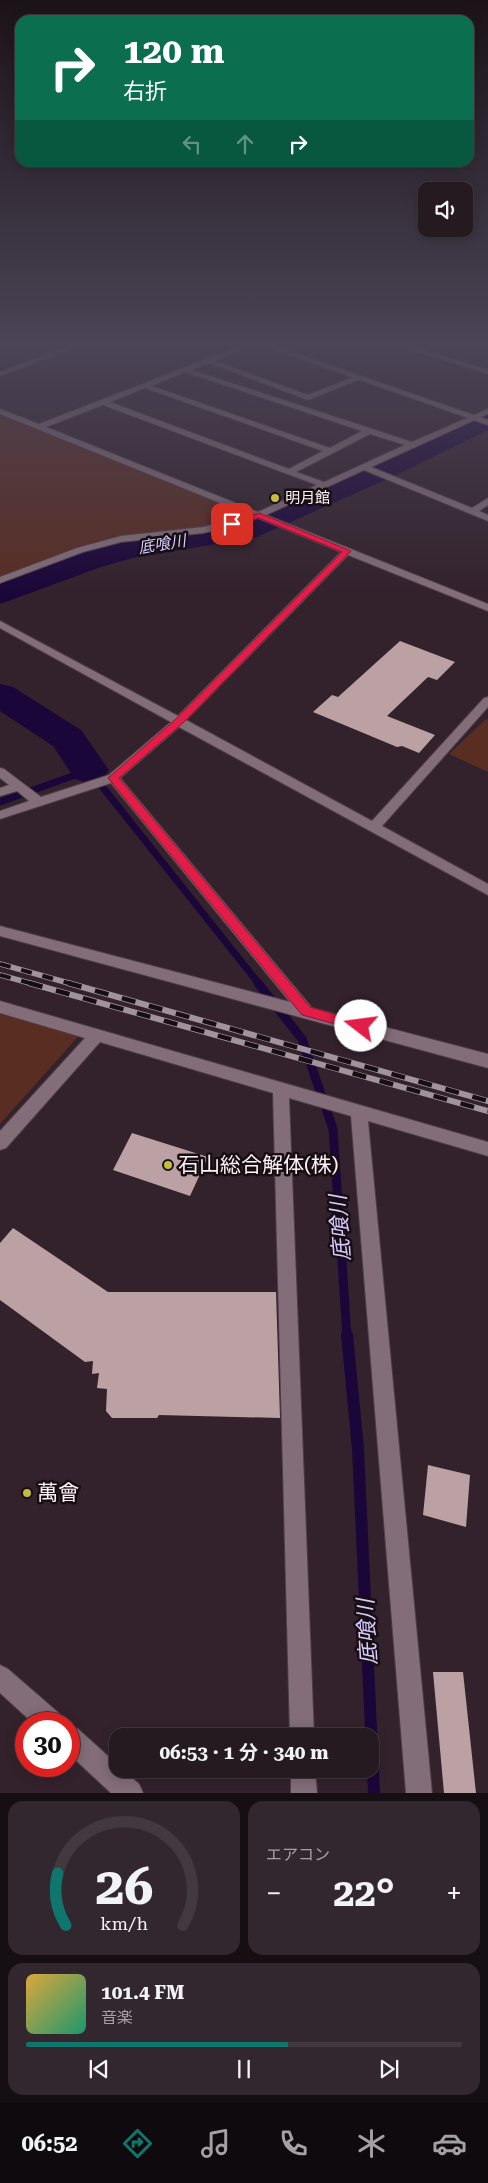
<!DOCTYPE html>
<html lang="ja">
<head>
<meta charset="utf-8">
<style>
  :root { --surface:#261a21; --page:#32272e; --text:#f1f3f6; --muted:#a4a1a5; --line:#42383f; --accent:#0f766e }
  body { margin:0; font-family:"Roboto Serif","Noto Sans JP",serif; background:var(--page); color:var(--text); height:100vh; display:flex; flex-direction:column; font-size:19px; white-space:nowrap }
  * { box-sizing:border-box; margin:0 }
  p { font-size:16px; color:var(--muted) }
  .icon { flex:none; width:28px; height:28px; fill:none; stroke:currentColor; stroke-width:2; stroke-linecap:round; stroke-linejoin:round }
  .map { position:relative; height:1793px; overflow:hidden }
  .sheet { display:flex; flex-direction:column; gap:8px; padding:8px; background:#150e12; flex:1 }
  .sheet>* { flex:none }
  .hud { position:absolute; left:15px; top:15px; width:459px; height:152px; border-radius:15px; box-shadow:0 2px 12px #0003,0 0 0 1px var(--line); background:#0b6e4f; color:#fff; overflow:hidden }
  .fabs { position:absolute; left:418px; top:182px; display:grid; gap:10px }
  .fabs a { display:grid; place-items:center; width:55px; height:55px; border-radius:10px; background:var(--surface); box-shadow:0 2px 12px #0003,0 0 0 1px var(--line); font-size:25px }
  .speed { position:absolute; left:15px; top:1712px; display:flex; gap:10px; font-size:25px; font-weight:700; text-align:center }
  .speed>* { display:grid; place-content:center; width:65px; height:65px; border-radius:50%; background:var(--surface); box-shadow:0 2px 12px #0003,0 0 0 1px var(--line); line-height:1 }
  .speed .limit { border:8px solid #d22; background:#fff; color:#111 }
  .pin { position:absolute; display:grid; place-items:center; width:42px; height:42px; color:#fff; margin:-21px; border-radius:10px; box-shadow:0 2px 8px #0006 }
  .me { position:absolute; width:55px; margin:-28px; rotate:285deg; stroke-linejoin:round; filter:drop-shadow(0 0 4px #0008) }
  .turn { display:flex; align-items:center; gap:18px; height:105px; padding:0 25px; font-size:22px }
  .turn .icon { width:65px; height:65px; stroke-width:2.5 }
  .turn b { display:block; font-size:35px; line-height:42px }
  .lanes { display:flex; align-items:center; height:48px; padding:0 25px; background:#0003; justify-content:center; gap:25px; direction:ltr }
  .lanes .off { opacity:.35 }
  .big { font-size:38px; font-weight:700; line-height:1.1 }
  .sheet .card { flex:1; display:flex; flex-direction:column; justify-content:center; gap:8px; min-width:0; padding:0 18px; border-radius:15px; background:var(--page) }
  .sheet .dial { align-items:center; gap:0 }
  .dial svg { height:130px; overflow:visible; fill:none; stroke:var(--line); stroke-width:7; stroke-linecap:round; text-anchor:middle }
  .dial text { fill:var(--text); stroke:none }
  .song { display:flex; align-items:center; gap:15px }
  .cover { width:60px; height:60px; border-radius:8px; background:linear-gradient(135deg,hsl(40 70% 55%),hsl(160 70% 35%)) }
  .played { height:5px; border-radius:2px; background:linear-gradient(90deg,var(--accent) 60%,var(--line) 60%) }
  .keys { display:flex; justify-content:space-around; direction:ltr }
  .heat { display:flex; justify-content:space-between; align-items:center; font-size:28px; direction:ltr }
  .sheet .tiles { flex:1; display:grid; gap:8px; grid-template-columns:1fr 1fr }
  .card:last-child { grid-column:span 2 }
  .trip { position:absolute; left:109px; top:1728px; width:270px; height:50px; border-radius:15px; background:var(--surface); box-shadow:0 2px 12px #0003,0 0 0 1px var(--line); font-weight:700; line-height:50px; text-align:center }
  .tabs { display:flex; height:80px; justify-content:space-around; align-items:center; background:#0f0a0d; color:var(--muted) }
  .tabs .icon { width:35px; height:35px }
  .tabs .on { color:var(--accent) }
  .tabs b { font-size:22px; color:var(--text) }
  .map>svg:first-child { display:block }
  .green { fill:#5a2d23 }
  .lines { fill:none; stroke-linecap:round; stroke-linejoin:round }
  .stream-far2 { stroke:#1b0639; stroke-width:7 }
  .stream-far1 { stroke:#1b0639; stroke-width:9 }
  .stream { stroke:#1b0639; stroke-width:12 }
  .river { fill:#1b0639; fill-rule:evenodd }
  .building { fill:#bba1a4 }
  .minor-casing { stroke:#4d3e46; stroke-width:2 }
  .tertiary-casing { stroke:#4d3e46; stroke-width:2 }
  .minor { fill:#826d78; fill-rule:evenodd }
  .tertiary { fill:#826d78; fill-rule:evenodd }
  .rail-far1-casing { stroke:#a1939b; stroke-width:5.5 }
  .rail-casing { stroke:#a1939b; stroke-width:6 }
  .rail-far1 { stroke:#160e12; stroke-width:4; stroke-dasharray:11; stroke-linecap:butt }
  .rail { stroke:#160e12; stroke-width:4.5; stroke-dasharray:14; stroke-linecap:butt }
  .route { fill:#e11d48; stroke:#92132f }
  .poi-dot { fill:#c6bc3c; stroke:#160e12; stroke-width:2 }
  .labels { text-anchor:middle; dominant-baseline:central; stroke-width:5; stroke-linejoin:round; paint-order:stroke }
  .far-poi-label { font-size:15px; fill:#fef1f8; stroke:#160e12; text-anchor:start }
  .far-water-label { font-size:16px; font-style:italic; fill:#d7cafe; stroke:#160e12 }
  .near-poi-label { font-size:21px; fill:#fef1f8; stroke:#160e12; text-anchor:start }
  .near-water-label { font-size:22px; font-style:italic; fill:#d7cafe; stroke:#160e12 }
</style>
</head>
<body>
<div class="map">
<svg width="488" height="1793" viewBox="0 0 488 1793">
  <rect width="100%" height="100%" fill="#33222c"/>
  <path class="green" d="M0 411 259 515 203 530 108 543 0 580Z
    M486 719 488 720V772L449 754Z
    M0 1007 83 1031 0 1124Z"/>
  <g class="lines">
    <path class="stream-far2" d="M0 802 89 770 259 984"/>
    <path class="stream-far1" d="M258 983 302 1039 333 1129 347 1336"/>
    <path class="stream" d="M347 1335 358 1449 374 1793"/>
    <path class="river" d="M488 412V430L394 476 257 537 133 558 101 567 0 604V583L79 553 119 542 239 523 374 464 479 415Z
      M0 684 13 687 81 730 109 770 103 779 89 783 75 779 53 746 0 711Z"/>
  </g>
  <path class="building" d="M400 641 455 662 437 680 428 677 387 716 435 735 419 753 402 746 397 747 313 712 332 695 338 697Z
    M132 1133 208 1157 190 1196 113 1170Z
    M13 1228 108 1292H276L280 1418 159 1415 157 1418H112L106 1411 107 1389 97 1388 99 1373 92 1374 93 1361 85 1362 0 1300V1243Z
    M428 1465 470 1475 466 1527 423 1515Z
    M433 1672H463L476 1793H444Z"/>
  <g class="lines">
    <g class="minor-casing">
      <path id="minor" d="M79 342H90L0 376V372Z
        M250 342H260L215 361 308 395 356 376 363 378 308 400 209 363 192 370 412 442 488 409V414L371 467 472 508 488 498V505L479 511 488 515V521L364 470 266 515 488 604V611L348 555 186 720 372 821 484 698 488 697V707L382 826 488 884V895L179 727 120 778 312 1008 488 1054V1068L0 936V926L290 1002 111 783 0 819V811L29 801 17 791 0 796V788L9 785 0 778V768L4 769 41 797 109 775 171 722 0 628V621L178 716 341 552 258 518 235 526 203 533 121 542 83 552 0 583V577L77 548 121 536 203 527 250 515 0 414V409L39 424ZM185 372 362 431 330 448 151 386ZM145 388 323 451 289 469 110 402ZM103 405 317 485 258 512 46 427ZM370 434 405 445 324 482 296 472Z
        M387 342H399L488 370V374Z
        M0 1001 488 1142V1156L368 1121 432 1793H406L351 1116 289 1098 314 1736H290L273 1093 100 1042 6 1148 0 1150V1131L85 1038 0 1013Z
        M0 1665 8 1669 61 1715 64 1724H34L0 1693Z
        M69 1726 78 1729 118 1765V1769H122L139 1784 143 1793H111L69 1754Z
        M291 1769H315L317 1793H291Z"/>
    </g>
    <g class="tertiary-casing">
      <path id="tertiary" d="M252 342H263L488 420V425Z"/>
    </g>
    <use href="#minor" class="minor"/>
    <use href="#tertiary" class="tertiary"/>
    <g class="rail-far1-casing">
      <path id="rail-far1" d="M0 964 72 984
        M0 975 33 984"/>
    </g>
    <g class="rail-casing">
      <path id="rail" d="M29 983 488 1111
        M68 983 488 1101"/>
    </g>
    <use href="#rail-far1" class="rail-far1"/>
    <use href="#rail" class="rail"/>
  </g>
  <linearGradient id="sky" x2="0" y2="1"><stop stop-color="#1c1318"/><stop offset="0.58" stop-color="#4a4456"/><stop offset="1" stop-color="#4a4456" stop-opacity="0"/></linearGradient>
  <rect width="488" height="593" fill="url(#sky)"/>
  <path class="route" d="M259 513 351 551 183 723 119 778 310 1007 365 1023 367 1026 365 1030 361 1031 302 1015 108 778 176 719 342 552 259 518 232 527 229 524Z"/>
  <g class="poi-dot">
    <circle cx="275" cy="498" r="5"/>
    <circle cx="168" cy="1165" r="5"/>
    <circle cx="27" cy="1493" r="5"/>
  </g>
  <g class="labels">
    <g class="far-poi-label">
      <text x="285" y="498">明月館</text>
    </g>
    <g class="far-water-label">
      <text transform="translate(162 544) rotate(-9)">底喰川</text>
    </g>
    <g class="near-poi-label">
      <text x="178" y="1165">石山総合解体(株)</text>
      <text x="37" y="1493">萬會</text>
    </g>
    <g class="near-water-label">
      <text transform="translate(340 1228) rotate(-94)">底喰川</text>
      <text transform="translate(367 1632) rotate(-93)">底喰川</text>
    </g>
  </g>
</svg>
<div class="fabs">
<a><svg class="icon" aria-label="sound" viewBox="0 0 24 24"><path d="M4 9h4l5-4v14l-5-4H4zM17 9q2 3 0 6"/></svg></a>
</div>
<div class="speed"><div class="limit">30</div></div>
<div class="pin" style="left:232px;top:524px;background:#d93025"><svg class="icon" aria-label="arrive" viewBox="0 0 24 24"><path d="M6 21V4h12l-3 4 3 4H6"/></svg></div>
<svg class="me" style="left:361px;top:1026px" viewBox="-20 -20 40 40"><circle r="19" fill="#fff"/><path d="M0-13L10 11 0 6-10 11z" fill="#e11d48"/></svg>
<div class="trip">06:53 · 1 分 · 340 m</div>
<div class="hud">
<div class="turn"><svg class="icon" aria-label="right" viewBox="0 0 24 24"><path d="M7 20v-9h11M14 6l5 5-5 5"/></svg><div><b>120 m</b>右折</div></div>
<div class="lanes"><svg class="icon off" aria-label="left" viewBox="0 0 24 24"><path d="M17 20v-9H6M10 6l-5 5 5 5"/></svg><svg class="icon off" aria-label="ahead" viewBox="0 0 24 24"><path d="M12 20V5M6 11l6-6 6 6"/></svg><svg class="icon" aria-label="right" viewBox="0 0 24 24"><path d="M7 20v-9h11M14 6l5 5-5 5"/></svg></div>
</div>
</div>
<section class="sheet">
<div class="tiles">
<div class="card dial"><svg viewBox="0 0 100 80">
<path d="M14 69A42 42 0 1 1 86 69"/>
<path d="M14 69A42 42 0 0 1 9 37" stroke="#0f766e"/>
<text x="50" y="56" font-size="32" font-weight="700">26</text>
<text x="50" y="72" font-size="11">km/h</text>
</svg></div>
<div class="card"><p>エアコン</p>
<div class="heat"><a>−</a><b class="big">22°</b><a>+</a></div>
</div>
<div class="card">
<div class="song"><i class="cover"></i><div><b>101.4 FM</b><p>音楽</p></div></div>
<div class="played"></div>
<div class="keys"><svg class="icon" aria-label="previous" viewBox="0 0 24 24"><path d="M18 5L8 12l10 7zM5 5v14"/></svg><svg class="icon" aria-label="pause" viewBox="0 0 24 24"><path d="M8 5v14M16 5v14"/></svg><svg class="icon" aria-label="next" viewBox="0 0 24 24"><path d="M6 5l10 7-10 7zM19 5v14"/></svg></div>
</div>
</div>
</section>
<nav class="tabs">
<b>06:52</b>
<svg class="icon on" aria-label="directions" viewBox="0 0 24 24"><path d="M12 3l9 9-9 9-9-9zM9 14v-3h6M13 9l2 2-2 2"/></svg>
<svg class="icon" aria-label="music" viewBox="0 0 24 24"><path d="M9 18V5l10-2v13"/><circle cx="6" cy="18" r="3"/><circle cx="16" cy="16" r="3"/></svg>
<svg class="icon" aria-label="phone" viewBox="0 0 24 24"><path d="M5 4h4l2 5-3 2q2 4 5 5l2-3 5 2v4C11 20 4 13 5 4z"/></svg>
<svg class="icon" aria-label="climate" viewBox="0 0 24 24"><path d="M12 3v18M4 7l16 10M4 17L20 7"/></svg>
<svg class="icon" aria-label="car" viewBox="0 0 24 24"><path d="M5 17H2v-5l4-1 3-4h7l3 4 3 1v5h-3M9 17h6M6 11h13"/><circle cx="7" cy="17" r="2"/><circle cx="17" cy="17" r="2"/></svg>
</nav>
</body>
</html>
